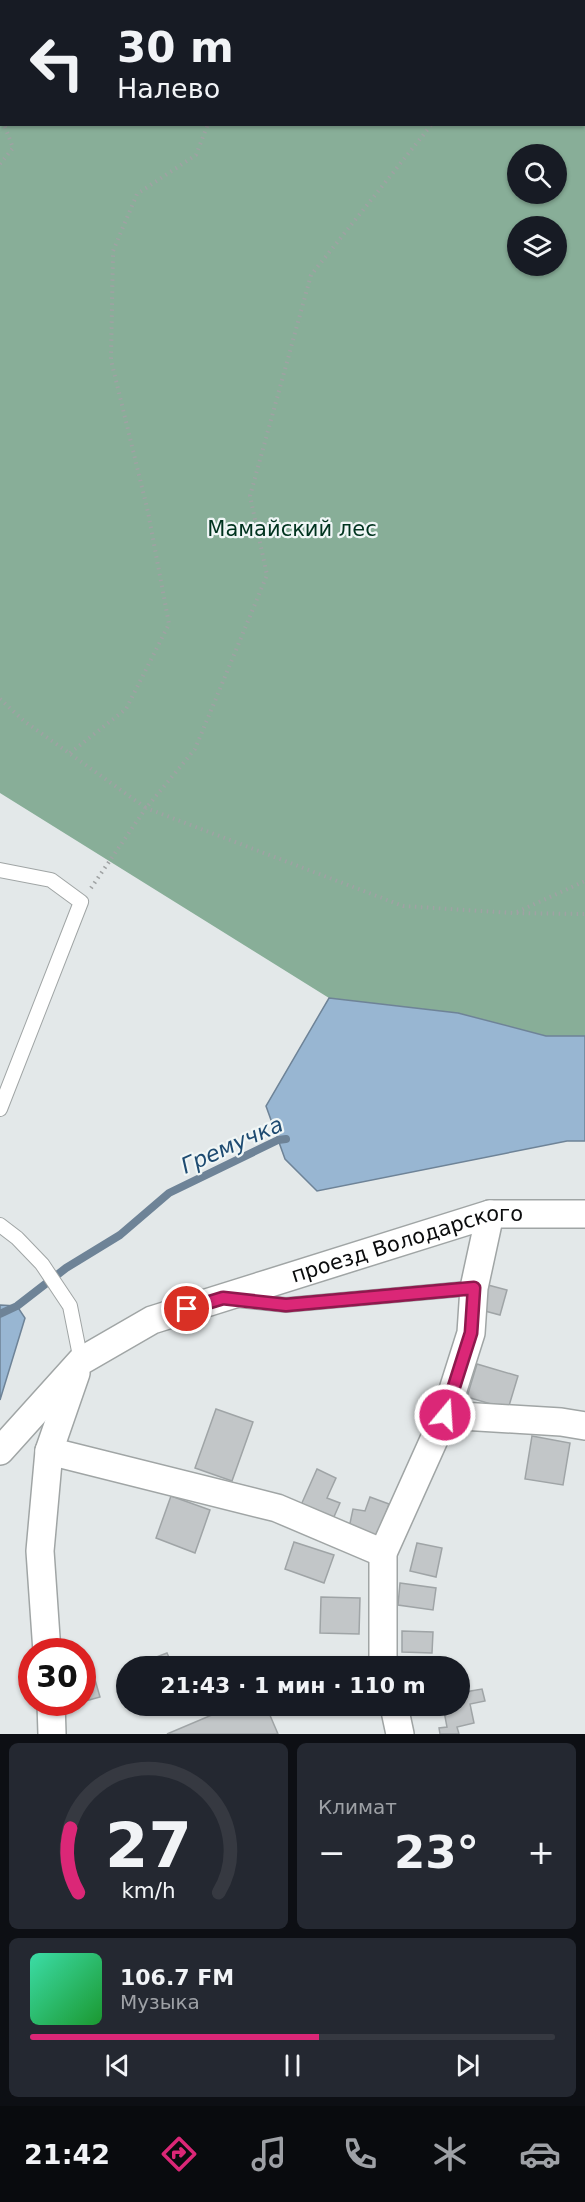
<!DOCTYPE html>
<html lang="ru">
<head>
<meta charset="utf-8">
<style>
  :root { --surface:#171b24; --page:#242831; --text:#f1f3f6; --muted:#9ea1a6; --line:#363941; --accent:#db2777 }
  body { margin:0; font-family:"DejaVu Sans",sans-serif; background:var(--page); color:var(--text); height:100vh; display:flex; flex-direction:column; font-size:22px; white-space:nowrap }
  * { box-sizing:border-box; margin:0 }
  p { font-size:20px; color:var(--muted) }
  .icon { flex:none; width:33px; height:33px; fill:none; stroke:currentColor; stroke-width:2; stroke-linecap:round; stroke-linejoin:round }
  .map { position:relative; height:1734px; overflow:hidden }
  .details { display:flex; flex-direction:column; gap:9px; padding:9px; background:#0d0f14; flex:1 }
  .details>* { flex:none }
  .hud { position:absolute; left:0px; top:0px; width:585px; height:126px; box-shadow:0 2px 4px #0004; background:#171b24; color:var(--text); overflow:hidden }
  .controls { position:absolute; left:507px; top:144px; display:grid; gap:12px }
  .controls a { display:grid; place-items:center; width:60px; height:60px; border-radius:50%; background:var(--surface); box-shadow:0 2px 4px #0004; font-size:30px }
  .speed { position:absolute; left:18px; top:1638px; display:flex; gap:12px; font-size:30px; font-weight:700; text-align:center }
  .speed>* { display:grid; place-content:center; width:78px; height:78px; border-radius:50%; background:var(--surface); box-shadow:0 2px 4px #0004; line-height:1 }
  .speed .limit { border:9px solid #d22; background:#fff; color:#111 }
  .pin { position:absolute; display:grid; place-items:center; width:51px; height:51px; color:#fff; margin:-26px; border:3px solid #fff; border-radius:50%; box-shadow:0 2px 6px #0007 }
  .me { position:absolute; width:66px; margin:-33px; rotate:18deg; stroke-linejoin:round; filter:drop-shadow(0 0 4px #0008) }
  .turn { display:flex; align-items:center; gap:21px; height:126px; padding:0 18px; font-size:27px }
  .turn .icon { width:78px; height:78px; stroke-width:2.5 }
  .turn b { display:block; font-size:42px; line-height:51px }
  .big { font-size:45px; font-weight:800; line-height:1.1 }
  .details .tile { flex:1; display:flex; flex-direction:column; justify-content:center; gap:9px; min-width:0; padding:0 21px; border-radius:9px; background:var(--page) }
  .details .dial { align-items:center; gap:0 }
  .dial svg { height:156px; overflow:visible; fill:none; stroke:var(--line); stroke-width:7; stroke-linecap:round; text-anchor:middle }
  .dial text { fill:var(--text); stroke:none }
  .song { display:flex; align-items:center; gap:18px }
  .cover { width:72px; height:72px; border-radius:9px; background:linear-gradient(135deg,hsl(160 70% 55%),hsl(130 70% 35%)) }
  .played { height:6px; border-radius:3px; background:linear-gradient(90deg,var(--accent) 55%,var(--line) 55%) }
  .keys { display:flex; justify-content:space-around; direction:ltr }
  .heat { display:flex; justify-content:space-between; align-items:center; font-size:33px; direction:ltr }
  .details .tiles { flex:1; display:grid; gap:9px; grid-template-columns:1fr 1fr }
  .tile:last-child { grid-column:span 2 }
  .trip { position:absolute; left:116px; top:1656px; width:354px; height:60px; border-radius:30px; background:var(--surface); box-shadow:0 2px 4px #0004; font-weight:800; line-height:60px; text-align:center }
  .menu { display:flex; height:96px; justify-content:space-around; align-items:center; background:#090b0e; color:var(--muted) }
  .menu .icon { width:42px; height:42px }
  .menu .current { color:var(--accent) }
  .menu b { font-size:27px; color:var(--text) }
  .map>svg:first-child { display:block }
  .forest { fill:#88ae98; fill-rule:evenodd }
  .water { fill:#98b6d2; stroke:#6e8397; stroke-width:1.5 }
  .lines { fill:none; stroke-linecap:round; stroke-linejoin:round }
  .stream { stroke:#6e8397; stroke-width:8 }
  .building { fill:#c2c6c8; stroke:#9fa4a6; stroke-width:1.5 }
  .lane-casing { stroke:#a0a5a5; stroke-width:16 }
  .street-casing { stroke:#a0a5a5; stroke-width:30 }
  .path { stroke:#9fa2a3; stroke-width:4; stroke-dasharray:1.5 4.5; stroke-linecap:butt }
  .lane { stroke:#fff; stroke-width:14 }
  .street { stroke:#fff; stroke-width:27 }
  .route-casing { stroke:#8e194d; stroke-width:15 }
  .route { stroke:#db2777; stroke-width:10 }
  .labels { text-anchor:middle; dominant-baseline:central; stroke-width:4.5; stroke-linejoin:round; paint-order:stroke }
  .park-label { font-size:21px; fill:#00331e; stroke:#f0f6f6 }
  .street-label { font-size:21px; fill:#0b0c0d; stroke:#f0f6f6 }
  .water-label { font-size:22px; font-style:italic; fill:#1e4b71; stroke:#f0f6f6 }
</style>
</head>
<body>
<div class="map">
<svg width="585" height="1734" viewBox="0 0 585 1734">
  <rect width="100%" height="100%" fill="#e3e8e9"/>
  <path class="forest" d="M0 0H585V1036H546L458 1013 329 998 0 793ZM2 2H584V124H2ZM518 154H556V194H518ZM518 226H556V266H518Z"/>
  <path class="water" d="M329 998 458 1013 546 1036H585V1141H567L317 1191 285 1159 266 1106Z
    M0 1305 17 1306 25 1318 0 1400Z"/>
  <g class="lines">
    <path class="stream" d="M0 1314 17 1306 66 1268 120 1235 169 1193 278 1140 286 1139"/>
  </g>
  <path class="building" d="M488 1285 507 1290 500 1315 481 1310Z
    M477 1364 518 1376 508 1409 467 1397Z
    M216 1409 253 1422 232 1481 195 1468Z
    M532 1436 570 1443 563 1485 525 1479Z
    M317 1469 336 1478 327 1498 340 1503 333 1519 301 1505Z
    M171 1496 210 1510 195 1553 156 1538Z
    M370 1497 389 1504 377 1539 349 1528 353 1509 365 1511Z
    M294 1542 334 1555 324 1583 285 1569Z
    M417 1543 442 1548 436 1577 410 1571Z
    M400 1583 436 1588 433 1610 398 1605Z
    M321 1597 360 1598 359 1634 320 1633Z
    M402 1631 433 1632 432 1653 402 1652Z
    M167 1653 173 1666H133Z
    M91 1666 100 1697 82 1702V1668Z
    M482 1689 485 1701 470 1704 474 1723 457 1727 459 1734H440L439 1728 447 1727 443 1706H459V1693Z
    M233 1706H266L278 1734H167Z"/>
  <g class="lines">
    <g class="lane-casing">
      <path id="lane" d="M0 870 51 880 81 902 0 1109
        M0 1225 17 1238 42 1264 70 1306 81 1361
        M237 1300 286 1305 474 1288"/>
    </g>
    <g class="street-casing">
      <g id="street">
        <path d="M445 1415 561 1422 585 1426"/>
        <path id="s1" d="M0 1451 81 1361 152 1320 490 1214H585"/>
        <path d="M49 1451 277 1508 383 1553"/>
        <path d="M47 1652 40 1551 49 1451 76 1373"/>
        <path d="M385 1666 383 1657V1553L445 1415 471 1333 474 1288 490 1214"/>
        <path d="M51 1702 52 1734"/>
        <path d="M394 1706 400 1734"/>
      </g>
    </g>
    <path class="path" d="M290 2V0
      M492 2V0
      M0 114 2 117
      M0 164 13 148 4 124
      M0 699 24 721 146 808 195 749 267 575 250 496 311 275 432 124
      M70 753 126 709 169 624 148 512 111 360 113 251 137 194 196 155 208 124
      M91 888 146 808 403 906 513 913 585 914
      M517 912 585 881"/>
    <use href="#lane" class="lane"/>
    <use href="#street" class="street"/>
  </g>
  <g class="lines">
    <g class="route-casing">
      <path id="route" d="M187 1309 223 1298 286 1305 474 1288 471 1333 445 1415"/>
    </g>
    <use href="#route" class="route"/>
  </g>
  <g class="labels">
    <g class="park-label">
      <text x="292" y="529">Мамайский лес</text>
    </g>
    <g class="street-label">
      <text stroke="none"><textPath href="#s1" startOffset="470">проезд Володарского</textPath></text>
    </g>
    <g class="water-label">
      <text transform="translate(232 1145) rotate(-24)">Гремучка</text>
    </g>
  </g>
</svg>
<div class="controls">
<a><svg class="icon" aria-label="search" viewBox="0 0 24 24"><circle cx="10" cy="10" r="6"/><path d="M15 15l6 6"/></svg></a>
<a><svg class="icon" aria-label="layers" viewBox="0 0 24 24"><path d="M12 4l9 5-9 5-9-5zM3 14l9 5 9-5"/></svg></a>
</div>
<div class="speed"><div class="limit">30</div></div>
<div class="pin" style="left:187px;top:1309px;background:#d93025"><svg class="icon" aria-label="arrive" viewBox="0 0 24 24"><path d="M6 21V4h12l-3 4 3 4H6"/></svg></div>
<svg class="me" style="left:445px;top:1415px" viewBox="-20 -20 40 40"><circle r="17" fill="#db2777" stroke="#fff" stroke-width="3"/><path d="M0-11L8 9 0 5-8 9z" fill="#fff"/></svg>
<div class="trip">21:43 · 1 мин · 110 m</div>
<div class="hud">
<div class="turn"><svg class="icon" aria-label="left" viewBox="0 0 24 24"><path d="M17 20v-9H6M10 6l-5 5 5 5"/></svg><div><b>30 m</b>Налево</div></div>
</div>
</div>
<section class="details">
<div class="tiles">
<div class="tile dial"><svg viewBox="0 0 100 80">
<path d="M14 69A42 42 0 1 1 86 69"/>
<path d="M14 69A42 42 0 0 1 10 36" stroke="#db2777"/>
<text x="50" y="56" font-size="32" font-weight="700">27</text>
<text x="50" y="72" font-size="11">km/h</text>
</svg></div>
<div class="tile"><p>Климат</p>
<div class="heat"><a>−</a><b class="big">23°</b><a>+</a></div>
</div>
<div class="tile">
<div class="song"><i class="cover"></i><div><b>106.7 FM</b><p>Музыка</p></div></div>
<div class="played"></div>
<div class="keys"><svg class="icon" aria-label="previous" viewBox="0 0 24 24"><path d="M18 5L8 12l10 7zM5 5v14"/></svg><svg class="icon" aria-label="pause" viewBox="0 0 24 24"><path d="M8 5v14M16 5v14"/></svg><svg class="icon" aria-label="next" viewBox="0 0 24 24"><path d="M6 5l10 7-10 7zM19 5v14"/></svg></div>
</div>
</div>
</section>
<nav class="menu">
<b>21:42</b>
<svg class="icon current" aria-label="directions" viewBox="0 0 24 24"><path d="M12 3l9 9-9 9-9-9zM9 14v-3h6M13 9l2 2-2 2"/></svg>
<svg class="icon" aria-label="music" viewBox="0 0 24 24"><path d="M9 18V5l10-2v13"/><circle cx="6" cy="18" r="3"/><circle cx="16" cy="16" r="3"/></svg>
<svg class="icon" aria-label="phone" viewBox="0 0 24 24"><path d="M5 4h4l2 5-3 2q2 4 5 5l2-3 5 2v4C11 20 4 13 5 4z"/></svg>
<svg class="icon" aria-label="climate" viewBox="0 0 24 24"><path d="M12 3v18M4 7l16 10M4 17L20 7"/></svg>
<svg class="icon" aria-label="car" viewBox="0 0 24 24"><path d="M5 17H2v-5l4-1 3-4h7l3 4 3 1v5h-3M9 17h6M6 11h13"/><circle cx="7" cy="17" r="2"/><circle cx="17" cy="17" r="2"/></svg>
</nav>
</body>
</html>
